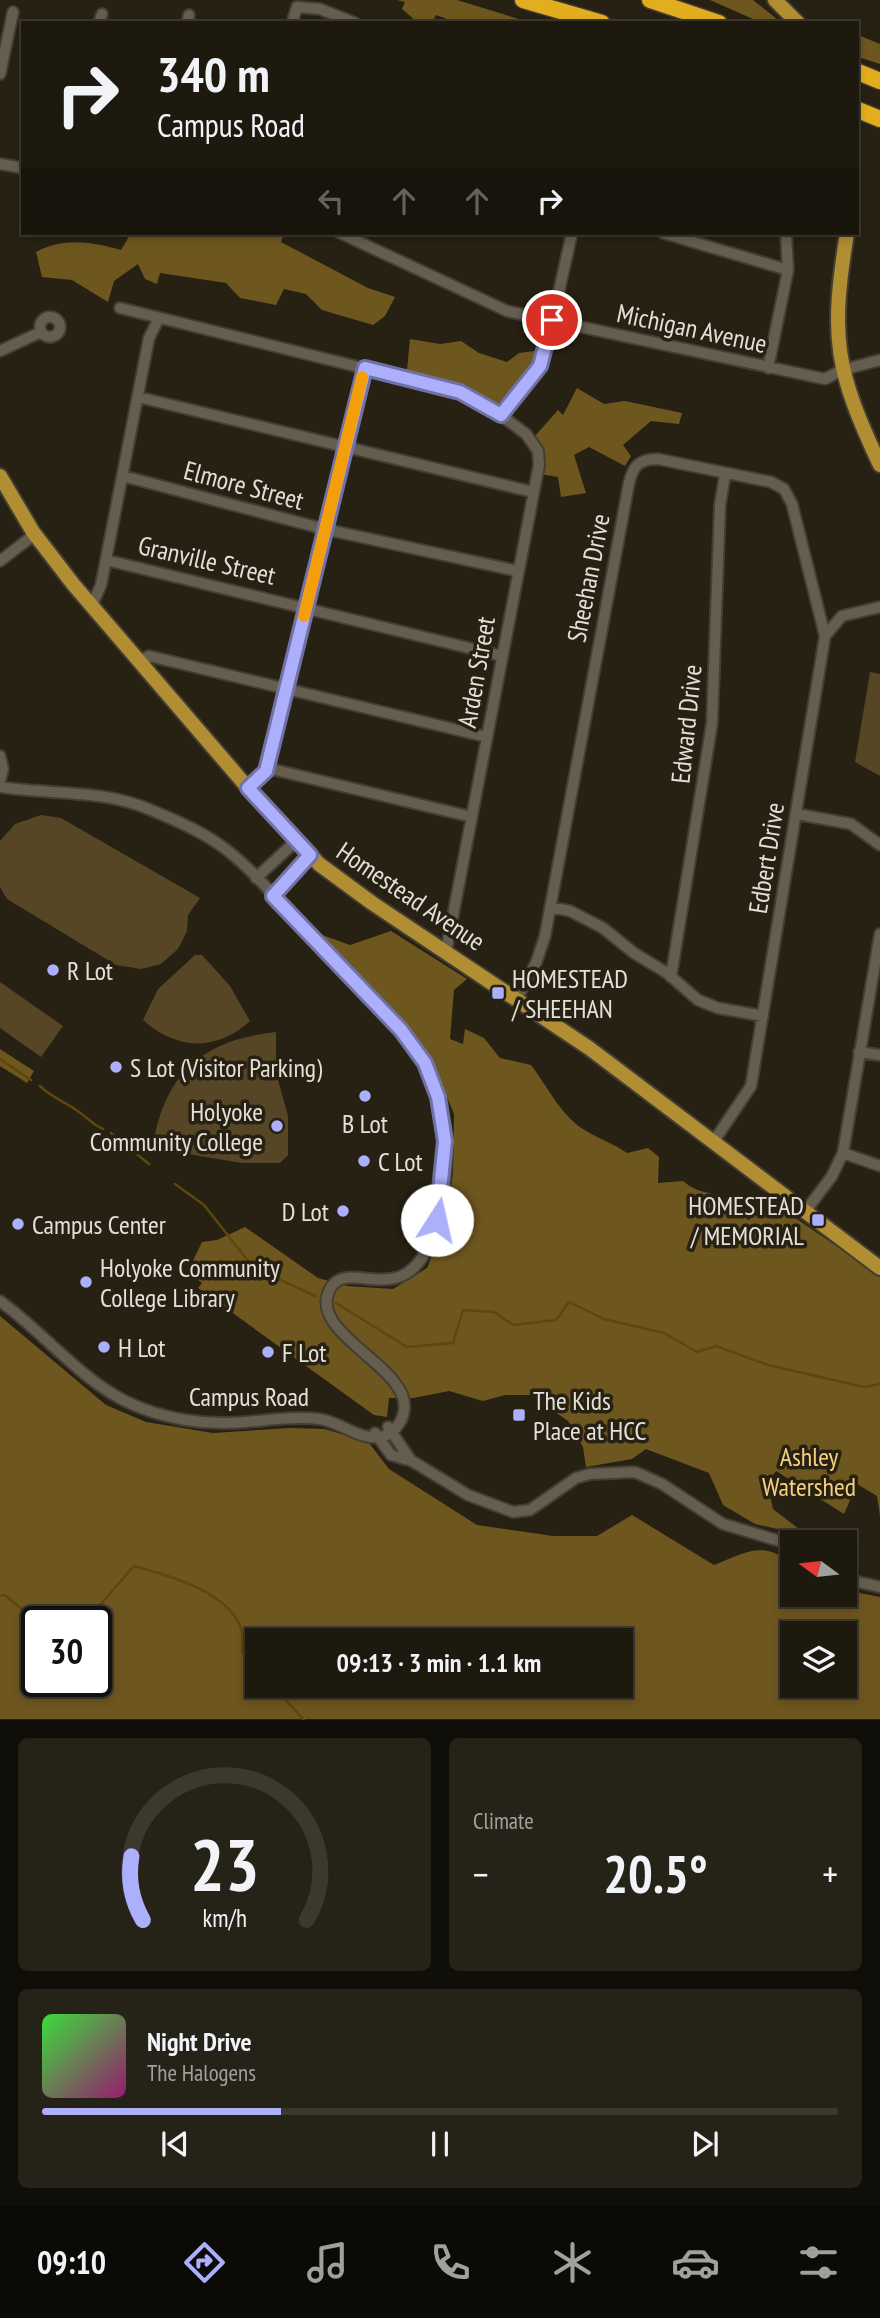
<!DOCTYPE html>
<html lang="en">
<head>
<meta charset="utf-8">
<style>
  :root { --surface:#1d190e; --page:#252217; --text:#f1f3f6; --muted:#a0a09e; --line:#3b382e; --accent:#acaffb }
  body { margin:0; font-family:"PT Sans Narrow",sans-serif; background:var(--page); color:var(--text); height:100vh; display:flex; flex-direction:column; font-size:26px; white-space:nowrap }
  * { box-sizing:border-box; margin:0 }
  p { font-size:23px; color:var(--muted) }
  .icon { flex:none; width:38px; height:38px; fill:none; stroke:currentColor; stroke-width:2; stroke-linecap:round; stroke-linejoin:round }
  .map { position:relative; height:1720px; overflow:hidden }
  .drawer { display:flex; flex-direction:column; gap:18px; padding:18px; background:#100e08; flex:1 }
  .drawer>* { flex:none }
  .guide { position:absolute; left:21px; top:21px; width:838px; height:214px; border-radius:0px; box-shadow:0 4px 10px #0003,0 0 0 2px var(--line); background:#1d190e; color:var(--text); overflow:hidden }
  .needle { width:46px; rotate:285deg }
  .tools { position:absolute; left:780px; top:1530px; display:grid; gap:14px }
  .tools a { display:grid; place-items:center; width:77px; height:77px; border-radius:0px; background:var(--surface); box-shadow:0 4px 10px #0003,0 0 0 2px var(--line); font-size:35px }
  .speed { position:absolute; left:21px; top:1606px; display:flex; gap:14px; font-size:35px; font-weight:700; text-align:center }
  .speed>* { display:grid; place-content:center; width:91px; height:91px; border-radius:50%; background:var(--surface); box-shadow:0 4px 10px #0003,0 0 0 2px var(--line); line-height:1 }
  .speed .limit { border:4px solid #111; border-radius:10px; background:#fff; color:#111 }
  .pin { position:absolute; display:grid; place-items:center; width:60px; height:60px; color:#fff; margin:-30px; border:4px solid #fff; border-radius:50%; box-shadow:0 2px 7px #0007 }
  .me { position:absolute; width:77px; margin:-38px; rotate:10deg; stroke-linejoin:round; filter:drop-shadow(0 0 5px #0008) }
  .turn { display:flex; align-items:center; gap:24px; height:147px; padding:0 21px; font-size:32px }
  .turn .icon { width:91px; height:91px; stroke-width:2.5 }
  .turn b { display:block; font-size:49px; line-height:60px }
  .lanes { display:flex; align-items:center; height:66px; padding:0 21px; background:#0003; justify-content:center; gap:35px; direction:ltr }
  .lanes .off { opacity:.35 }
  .big { font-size:52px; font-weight:600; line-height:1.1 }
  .drawer .card { flex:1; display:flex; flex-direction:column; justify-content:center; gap:10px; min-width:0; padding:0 24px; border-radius:10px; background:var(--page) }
  .drawer .dial { align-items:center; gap:0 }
  .dial svg { height:182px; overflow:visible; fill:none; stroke:var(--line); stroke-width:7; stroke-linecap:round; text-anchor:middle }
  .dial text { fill:var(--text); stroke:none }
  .song { display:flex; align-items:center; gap:21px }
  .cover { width:84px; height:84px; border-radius:10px; background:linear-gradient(135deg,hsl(120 70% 55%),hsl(320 70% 35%)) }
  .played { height:7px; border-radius:4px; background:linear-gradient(90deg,var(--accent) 30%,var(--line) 30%) }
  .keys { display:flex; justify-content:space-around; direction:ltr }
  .heat { display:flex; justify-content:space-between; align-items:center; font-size:38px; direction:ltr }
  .drawer .tiles { flex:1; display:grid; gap:18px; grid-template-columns:1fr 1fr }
  .card:last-child { grid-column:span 2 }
  .trip { position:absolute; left:245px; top:1628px; width:388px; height:70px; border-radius:0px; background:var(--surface); box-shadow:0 4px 10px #0003,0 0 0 2px var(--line); font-weight:600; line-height:70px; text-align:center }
  .tab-bar { display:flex; height:112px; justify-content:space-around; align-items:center; background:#0c0a06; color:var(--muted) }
  .tab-bar .icon { width:49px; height:49px }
  .tab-bar .current { color:var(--accent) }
  .tab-bar b { font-size:32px; color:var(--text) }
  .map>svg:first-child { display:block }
  .green { fill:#564625 }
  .forest { fill:#6e561f; fill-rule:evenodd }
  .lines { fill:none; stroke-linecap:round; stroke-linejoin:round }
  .stream { stroke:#5e470b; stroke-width:2.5 }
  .minor-casing { stroke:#433d34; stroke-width:14 }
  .major-casing { stroke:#433d34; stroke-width:18 }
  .highway-casing { stroke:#433d34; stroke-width:19 }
  .minor { stroke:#655e4f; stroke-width:10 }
  .major { stroke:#b18e32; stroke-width:14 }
  .highway { stroke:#e3ae1e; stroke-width:16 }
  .route-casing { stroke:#7072a3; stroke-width:18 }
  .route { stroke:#acaffb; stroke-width:12 }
  .slow { stroke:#f59e0b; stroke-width:12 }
  .poi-dot { fill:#acaffb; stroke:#272113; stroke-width:2.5 }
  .labels { text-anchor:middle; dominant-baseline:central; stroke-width:7; stroke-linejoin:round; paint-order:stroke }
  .street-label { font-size:26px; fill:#e4e0d7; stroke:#272113 }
  .poi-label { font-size:26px; fill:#e4e0d7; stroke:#272113; text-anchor:start }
  .park-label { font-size:26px; fill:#f6d07f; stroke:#272113 }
</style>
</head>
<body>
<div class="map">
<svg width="880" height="1720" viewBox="0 0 880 1720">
  <rect width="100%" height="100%" fill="#272113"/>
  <path class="green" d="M870 672 880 674V776L855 762Z
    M41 815 61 818 200 898 188 915 187 931 178 949 161 964 141 969 116 965 7 899 0 887V841L15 824Z
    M195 955H202L230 986 250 1021C216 1052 177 1050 143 1020L158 989Z
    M0 982 63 1026 41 1057 0 1028Z
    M276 1032V1073L288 1116V1155L280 1163H242L182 1153 155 1134C170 1067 209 1039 276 1032Z"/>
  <path class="forest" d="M397 0H457L532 23H458L436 15 434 19 416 21 402 9 405 2Z
    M710 0H753L782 23H762Z
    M858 35 880 44V64L858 57Z
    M131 233H284L281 242 368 288 395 297 385 316 373 325 322 310 306 294 284 289 276 305 240 298 226 283 160 273 157 284 145 279 138 264 114 281 108 302 72 280 42 277 36 252C64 237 91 242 121 250Z
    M410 339 440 344 461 341 479 353 507 362 519 353 535 351V363L497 405 466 385 407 370Z
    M577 388 604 404 625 401 682 413 679 424 651 421 623 445 631 456 625 466 589 447 574 455 586 493 561 497 558 477 540 474 543 452 535 436 558 410 563 415Z
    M391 931 467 979 454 990 450 1039 463 1044 465 1029 484 1038 500 1058 531 1065C547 1086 561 1115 583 1129 597 1138 613 1143 627 1153L648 1148 659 1157 658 1183 683 1181C699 1194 704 1190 721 1197 732 1201 740 1211 748 1220L775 1204 880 1276V1516L877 1496 857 1484 844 1514 776 1471 767 1483 773 1509 808 1536 825 1542H806L795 1533 755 1524 723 1505 709 1473 646 1449 632 1459 586 1467 583 1447 568 1421 531 1395H505L483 1401 449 1391 413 1398H389L387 1417 374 1415 198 1288 202 1283 188 1271 202 1242 217 1240 245 1227 318 1278 347 1286 393 1289 427 1268 444 1226 453 1175 454 1114 433 1063 405 1022 322 935 350 945Z
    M0 1049 34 1071 27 1083 0 1066Z
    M0 1316 106 1405 146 1422 213 1433 290 1428 325 1429 369 1443 389 1469 477 1525 553 1536H597L632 1515 714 1565C747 1552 762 1540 793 1564V1594H845V1590L880 1597V1719H0ZM37 1622H96V1682H37ZM793 1633H845V1685H793ZM257 1640H621V1685H257Z"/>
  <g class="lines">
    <path class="stream" d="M0 1059 31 1080
      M40 1086C52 1098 66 1102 79 1112 88 1118 93 1125 103 1129
      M111 1133 149 1164
      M175 1184 204 1205 253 1267 315 1296
      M336 1303 407 1347 453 1343 463 1310 494 1312 513 1325 556 1320 569 1302 604 1319 664 1333 697 1352 716 1346 768 1365 864 1387 880 1384
      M0 1596 5 1595 24 1611 44 1620 63 1613 86 1621 134 1566C167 1575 232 1592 242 1632 243 1638 242 1647 242 1653L257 1670
      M272 1685 304 1720"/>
    <g class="minor-casing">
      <path id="minor" d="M99 23 102 14
        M187 23 189 15
        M292 23 297 7 320 9 355 23
        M0 74 13 12
        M0 164 23 168
        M340 233 507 311 525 315 825 379 842 370 880 360
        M663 233 788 270
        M120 308 460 392 498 413 526 434 538 451 539 465 446 952
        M40 327a10 10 0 1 1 20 0a10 10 0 1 1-20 0Z
        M0 351 41 332
        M768 368 788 270 786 233
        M138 397 533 492
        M501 415 544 358 572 233
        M123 476 324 529 518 571
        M106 560 502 656
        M0 561 35 534
        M92 605 101 585 149 338 159 318
        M139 661 149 656 487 737
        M0 756 3 769 0 781
        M267 768 364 368
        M0 787C51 795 103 789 151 810 177 821 206 833 228 851 256 873 280 903 304 929 342 968 412 1029 432 1078 452 1127 450 1193 430 1242 402 1312 347 1256 330 1289 306 1334 412 1367 404 1411 402 1423 393 1434 381 1437 360 1441 339 1421 319 1419 295 1416 270 1420 246 1422 205 1426 162 1419 125 1401 78 1377 43 1332 0 1301
        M248 788 267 768 472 817
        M797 814 851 824 880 845
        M256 878 296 841
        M273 896 310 855
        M550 907 570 911 603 928 634 953 667 973 698 1000 718 1008 763 1016
        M671 977 712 723 720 505 725 475
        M517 998 536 963 545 936 629 483C633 466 639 459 658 459L771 482 784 489 792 504 825 636
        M859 1052 880 1055
        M714 1141 751 1086 825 636 842 616 880 607
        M843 1153 880 1166
        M804 1213 832 1176 843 1153 880 934
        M388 1427 410 1459
        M375 1433 391 1455 412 1461 468 1495 513 1512 530 1510 576 1478 590 1474 635 1472 662 1484 723 1524 793 1545
        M845 1579 880 1587"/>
    </g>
    <g class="major-casing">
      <path id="major" d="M775 0 798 23
        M847 233C830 338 835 369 880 465
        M0 476 33 532 73 584 242 781 319 864 372 903 589 1048 880 1268"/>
    </g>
    <g class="highway-casing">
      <path id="highway" d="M523 0 602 23
        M650 0 719 23
        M858 72 880 81
        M858 110 880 119"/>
    </g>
    <use href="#minor" class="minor"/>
    <use href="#major" class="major"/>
    <use href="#highway" class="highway"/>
  </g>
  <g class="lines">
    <g class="route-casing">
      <path id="route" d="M437 1220 445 1141 438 1097 425 1063 401 1030 273 896 310 855 248 788 266 771 365 368 460 392 501 415 540 366 552 320"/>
    </g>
    <use href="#route" class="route"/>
    <path class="slow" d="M304 616 362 377"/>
  </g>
  <g class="poi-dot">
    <circle cx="53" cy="970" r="7"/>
    <rect x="491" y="986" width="14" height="14" rx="3.5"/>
    <circle cx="116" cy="1067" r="7"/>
    <circle cx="365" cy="1096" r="7"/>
    <circle cx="277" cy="1126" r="7"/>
    <circle cx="364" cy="1161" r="7"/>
    <circle cx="343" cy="1211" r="7"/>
    <rect x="811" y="1213" width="14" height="14" rx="3.5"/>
    <circle cx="18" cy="1224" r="7"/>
    <circle cx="86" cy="1282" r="7"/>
    <circle cx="104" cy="1347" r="7"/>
    <circle cx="268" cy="1352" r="7"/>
    <rect x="512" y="1408" width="14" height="14" rx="3.5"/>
  </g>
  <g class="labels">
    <g class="street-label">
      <text transform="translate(692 328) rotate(12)">Michigan Avenue</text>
      <text transform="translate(244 485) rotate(15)">Elmore Street</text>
      <text transform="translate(207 560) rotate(13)">Granville Street</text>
      <text transform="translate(588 578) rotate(-79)">Sheehan Drive</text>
      <text transform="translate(476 672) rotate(-80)">Arden Street</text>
      <text transform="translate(686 724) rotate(-84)">Edward Drive</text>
      <text transform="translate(766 858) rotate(-81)">Edbert Drive</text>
      <text transform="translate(411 896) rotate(34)">Homestead Avenue</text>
      <text x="249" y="1396">Campus Road</text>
    </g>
    <g class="poi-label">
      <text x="67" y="970">R Lot</text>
      <text x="512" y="978">HOMESTEAD<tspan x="512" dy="30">/ SHEEHAN</tspan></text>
      <text x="130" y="1067">S Lot (Visitor Parking)</text>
      <text x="263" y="1111" text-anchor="end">Holyoke<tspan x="263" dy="30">Community College</tspan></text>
      <text x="365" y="1123" text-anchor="middle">B Lot</text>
      <text x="378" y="1161">C Lot</text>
      <text x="804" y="1205" text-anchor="end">HOMESTEAD<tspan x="804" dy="30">/ MEMORIAL</tspan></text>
      <text x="329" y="1211" text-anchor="end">D Lot</text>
      <text x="32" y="1224">Campus Center</text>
      <text x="100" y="1267">Holyoke Community<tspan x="100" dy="30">College Library</tspan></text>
      <text x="118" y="1347">H Lot</text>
      <text x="282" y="1352">F Lot</text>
      <text x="533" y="1400">The Kids<tspan x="533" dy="30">Place at HCC</tspan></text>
    </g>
    <g class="park-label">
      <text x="809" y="1456">Ashley<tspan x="809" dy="30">Watershed</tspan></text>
    </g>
  </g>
</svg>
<div class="tools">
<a><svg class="needle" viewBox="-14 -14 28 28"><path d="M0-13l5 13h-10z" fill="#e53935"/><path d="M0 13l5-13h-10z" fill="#a0a09e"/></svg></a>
<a><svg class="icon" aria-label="layers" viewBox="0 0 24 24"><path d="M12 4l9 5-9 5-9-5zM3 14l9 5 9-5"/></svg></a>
</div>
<div class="speed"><div class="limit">30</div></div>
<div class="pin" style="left:552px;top:320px;background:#d93025"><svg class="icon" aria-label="arrive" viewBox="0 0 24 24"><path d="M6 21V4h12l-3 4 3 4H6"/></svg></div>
<svg class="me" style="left:437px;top:1220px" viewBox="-20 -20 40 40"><circle r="19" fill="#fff"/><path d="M0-13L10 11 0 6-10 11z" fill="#acaffb"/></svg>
<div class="trip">09:13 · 3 min · 1.1 km</div>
<div class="guide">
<div class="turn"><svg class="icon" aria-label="right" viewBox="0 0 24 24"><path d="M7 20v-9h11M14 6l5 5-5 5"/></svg><div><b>340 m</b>Campus Road</div></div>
<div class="lanes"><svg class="icon off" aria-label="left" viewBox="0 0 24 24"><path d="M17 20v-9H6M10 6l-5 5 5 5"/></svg><svg class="icon off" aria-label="ahead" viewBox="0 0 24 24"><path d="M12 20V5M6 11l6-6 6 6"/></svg><svg class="icon off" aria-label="ahead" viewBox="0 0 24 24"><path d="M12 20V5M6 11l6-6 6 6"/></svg><svg class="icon" aria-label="right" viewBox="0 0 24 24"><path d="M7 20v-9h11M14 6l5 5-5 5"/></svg></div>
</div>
</div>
<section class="drawer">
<div class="tiles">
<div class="card dial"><svg viewBox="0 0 100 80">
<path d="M14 69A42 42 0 1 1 86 69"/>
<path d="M14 69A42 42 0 0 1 9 41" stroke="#acaffb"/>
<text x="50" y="56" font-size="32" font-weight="700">23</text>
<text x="50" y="72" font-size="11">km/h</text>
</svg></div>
<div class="card"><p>Climate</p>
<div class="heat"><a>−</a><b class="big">20.5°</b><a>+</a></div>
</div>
<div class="card">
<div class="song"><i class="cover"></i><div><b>Night Drive</b><p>The Halogens</p></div></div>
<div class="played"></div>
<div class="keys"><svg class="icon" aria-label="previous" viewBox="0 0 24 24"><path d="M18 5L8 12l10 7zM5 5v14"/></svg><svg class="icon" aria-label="pause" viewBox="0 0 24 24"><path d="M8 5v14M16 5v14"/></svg><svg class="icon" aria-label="next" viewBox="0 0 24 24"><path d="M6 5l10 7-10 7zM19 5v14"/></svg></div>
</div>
</div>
</section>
<nav class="tab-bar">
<b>09:10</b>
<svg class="icon current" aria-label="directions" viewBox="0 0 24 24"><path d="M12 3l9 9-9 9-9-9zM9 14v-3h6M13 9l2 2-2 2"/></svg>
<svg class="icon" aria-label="music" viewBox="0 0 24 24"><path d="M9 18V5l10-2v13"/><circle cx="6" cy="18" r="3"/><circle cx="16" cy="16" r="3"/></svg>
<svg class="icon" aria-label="phone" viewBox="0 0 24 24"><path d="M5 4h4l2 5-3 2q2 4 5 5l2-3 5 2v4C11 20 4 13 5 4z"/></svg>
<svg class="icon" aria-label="climate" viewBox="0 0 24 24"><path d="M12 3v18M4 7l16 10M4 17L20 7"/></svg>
<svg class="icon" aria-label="car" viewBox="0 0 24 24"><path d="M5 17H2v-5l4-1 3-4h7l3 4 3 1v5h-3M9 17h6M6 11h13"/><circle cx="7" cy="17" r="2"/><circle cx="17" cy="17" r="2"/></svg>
<svg class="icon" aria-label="filters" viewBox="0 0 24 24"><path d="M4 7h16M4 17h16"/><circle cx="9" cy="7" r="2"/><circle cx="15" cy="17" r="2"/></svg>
</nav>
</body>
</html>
